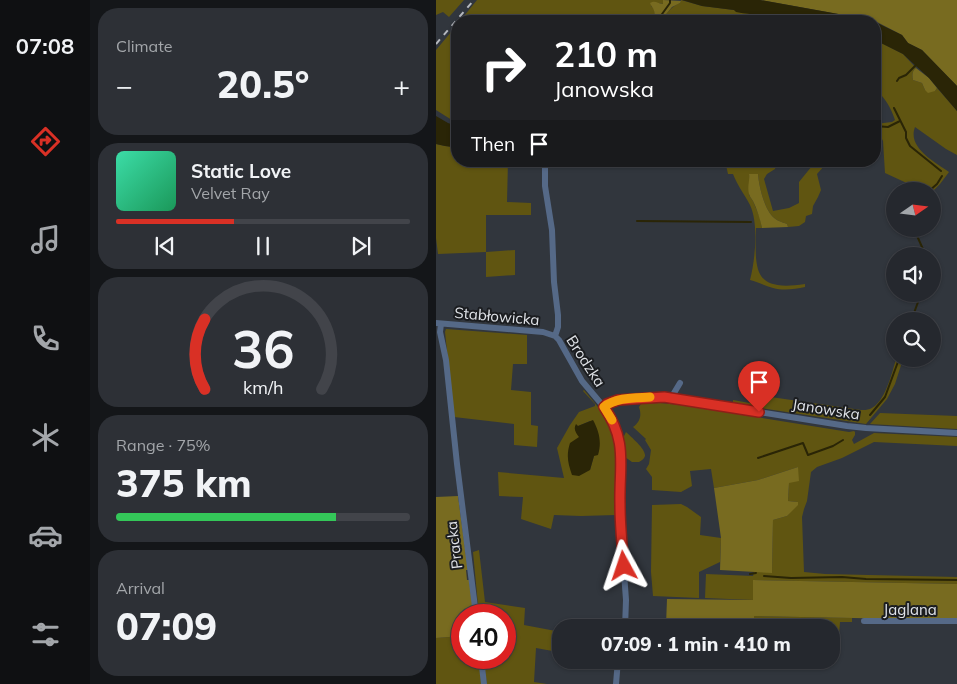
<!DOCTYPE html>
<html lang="en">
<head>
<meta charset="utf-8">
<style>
  :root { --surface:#25282e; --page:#2d3036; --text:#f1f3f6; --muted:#a3a6aa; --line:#42444a; --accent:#d93025 }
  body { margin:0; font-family:Mulish,sans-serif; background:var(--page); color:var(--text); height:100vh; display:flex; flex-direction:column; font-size:19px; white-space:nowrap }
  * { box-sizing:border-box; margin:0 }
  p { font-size:16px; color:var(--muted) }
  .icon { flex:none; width:28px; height:28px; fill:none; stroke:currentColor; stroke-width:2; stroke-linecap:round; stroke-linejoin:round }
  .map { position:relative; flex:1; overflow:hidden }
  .panel { display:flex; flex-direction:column; gap:8px; padding:8px; background:#141619; width:346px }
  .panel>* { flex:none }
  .guide { position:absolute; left:15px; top:15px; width:430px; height:152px; border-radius:20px; box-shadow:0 1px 4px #0004,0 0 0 1px var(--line); background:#202124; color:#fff; overflow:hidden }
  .needle { width:32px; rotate:76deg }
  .buttons { position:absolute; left:450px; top:182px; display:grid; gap:10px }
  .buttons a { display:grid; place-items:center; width:55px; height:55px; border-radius:50%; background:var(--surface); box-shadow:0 1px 4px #0004,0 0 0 1px var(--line); font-size:25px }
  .speed { position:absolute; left:15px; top:604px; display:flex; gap:10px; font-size:25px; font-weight:700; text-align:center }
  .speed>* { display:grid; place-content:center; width:65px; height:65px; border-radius:50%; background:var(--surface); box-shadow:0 1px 4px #0004,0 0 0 1px var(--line); line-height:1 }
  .speed .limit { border:8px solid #d22; background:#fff; color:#111 }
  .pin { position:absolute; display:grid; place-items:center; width:42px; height:42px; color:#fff; margin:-51px -21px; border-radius:50% 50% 50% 0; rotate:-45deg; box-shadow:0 0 5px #0007 }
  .pin .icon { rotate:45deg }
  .me { position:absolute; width:55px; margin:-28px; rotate:355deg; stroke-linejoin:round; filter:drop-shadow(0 0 4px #0008) }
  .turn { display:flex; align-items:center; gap:18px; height:105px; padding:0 20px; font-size:22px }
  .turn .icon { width:65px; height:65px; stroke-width:2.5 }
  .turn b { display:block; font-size:35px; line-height:42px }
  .then { display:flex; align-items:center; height:48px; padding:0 20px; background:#0003; gap:10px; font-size:19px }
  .big { font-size:38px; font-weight:800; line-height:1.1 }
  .panel .card { flex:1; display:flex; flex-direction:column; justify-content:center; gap:8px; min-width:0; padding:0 18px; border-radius:20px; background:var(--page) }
  .panel .dial { align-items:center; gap:0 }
  .dial svg { height:130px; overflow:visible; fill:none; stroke:var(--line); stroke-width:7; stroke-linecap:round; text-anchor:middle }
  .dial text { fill:var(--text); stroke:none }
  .song { display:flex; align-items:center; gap:15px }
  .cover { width:60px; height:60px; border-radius:8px; background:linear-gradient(135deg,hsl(160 70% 55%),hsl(150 70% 35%)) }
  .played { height:5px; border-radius:2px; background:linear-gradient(90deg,var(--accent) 40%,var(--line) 40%) }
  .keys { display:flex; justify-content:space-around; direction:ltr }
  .heat { display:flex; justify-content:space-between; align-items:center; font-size:28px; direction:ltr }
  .charge { height:8px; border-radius:4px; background:linear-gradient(90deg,#34c759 75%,var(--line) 0) }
  .trip { position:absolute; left:116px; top:619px; width:288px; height:50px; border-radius:20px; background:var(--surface); box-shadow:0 1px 4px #0004,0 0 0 1px var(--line); font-weight:800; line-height:50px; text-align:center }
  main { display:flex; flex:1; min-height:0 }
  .dock { display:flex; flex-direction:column; width:90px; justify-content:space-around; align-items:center; background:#0f1012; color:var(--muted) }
  .dock .icon { width:35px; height:35px }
  .dock .on { color:var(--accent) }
  .dock b { font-size:22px; color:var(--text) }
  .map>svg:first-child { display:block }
  .green { fill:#605511; fill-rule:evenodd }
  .forest { fill:#786b20 }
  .water { fill:#2a2506 }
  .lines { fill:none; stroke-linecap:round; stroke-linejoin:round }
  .stream { stroke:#2a2506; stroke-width:2 }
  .minor { stroke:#556987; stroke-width:6 }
  .rail { stroke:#b6b9bf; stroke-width:2; stroke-dasharray:6 6; stroke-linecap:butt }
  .route-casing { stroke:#8d1f18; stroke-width:12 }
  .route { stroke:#d93025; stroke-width:9 }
  .slow { stroke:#f59e0b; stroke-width:9 }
  .labels { text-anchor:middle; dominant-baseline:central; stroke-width:4; stroke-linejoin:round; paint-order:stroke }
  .street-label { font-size:15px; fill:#e0e3e8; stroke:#1b1d20 }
</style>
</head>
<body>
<main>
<nav class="dock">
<b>07:08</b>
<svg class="icon on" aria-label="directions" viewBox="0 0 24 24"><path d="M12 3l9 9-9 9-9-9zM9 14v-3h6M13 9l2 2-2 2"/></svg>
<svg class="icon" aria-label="music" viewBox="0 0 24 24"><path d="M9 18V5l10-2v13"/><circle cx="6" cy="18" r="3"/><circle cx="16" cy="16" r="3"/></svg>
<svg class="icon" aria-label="phone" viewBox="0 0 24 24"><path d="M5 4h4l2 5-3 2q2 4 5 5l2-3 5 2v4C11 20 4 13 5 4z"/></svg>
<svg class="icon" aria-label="climate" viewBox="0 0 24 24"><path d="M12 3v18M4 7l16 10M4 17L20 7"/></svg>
<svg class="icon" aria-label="car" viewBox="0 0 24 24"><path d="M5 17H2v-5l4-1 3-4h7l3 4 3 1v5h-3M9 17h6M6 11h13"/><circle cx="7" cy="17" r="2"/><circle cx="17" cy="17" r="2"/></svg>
<svg class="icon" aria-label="filters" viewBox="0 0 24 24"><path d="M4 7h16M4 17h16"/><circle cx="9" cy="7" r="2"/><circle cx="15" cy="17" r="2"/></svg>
</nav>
<section class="panel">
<div class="card"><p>Climate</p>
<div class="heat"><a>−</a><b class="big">20.5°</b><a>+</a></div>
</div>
<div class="card">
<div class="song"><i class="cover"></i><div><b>Static Love</b><p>Velvet Ray</p></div></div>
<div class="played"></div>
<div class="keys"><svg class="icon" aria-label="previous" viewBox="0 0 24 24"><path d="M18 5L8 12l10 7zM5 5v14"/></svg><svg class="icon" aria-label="pause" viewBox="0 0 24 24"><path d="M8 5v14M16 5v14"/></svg><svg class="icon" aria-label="next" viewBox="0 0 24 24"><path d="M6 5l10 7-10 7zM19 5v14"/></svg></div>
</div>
<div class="card dial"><svg viewBox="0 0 100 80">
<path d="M14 69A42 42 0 1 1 86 69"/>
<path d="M14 69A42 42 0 0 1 14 26" stroke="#d93025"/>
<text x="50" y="56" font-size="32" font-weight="700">36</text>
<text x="50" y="72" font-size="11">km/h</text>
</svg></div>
<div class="card"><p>Range · 75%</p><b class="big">375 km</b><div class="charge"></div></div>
<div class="card"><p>Arrival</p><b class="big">07:09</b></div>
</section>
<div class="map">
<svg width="521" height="684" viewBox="0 0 521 684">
  <rect width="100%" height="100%" fill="#31363d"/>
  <path class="green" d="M0 0H28L13 17 7 12 0 15Z
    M41 0H227V4L222 3 215 6C222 11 217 15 218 21H24Z
    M245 0 266 6 298 10 306 13 310 12 338 18 345 21H227L226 19C231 13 236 6 244 3Z
    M21 25V121L19 122 0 110V50Z
    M439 40 467 54 480 68C476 71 476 75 477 80L486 83 489 90 499 91 501 88 521 111V155L510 149 479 127C471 148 499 162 513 172L504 184 496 192 488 191 449 173 447 141 444 135 439 132V124L456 122 459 120C454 105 449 99 439 88Z
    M21 143V161H72L71 202 95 203V215H50V252L79 250V275L50 277V252L2 254 0 238V144L9 146 17 147Z
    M289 161H341L339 169 331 174 328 179 337 211 353 208 363 203V182L380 161H394L389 165 381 174 385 190 382 197 377 206 376 214 370 216 369 222 363 226 352 227 351 224C346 222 341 221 337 217 328 208 323 186 322 174H313L314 181 313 195 317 201 324 218 326 228H320C319 271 317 292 369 284V287C359 289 348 291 337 288 329 286 322 282 314 280 319 261 323 224 314 205 309 195 301 185 297 174H292Z
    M10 329 91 335V364H77L75 390 95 392V425L102 426 101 447 78 445V424L18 417 9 332Z
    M460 359H467L459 384 451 399 430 424 297 404V400L319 404 321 395 425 410C428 410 431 410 434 409 449 403 456 373 460 359Z
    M148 390 171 418 179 438 181 459 180 515 145 516 118 515 115 529 85 519 87 497 63 496 62 472 128 478 121 448 134 425 143 412 159 406V404L147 391ZM154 421 158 456 154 470 143 437 142 426Z
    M224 403 245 405 413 432 418 431 419 432V435L416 440 418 444 438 433 521 437V446L438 442 406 458 381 467 375 472 371 501 368 509 366 517 368 572 389 574 521 577V584L318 580 317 600 269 598 270 574 317 576 318 572H336L337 520 351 516 362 502 352 501 353 483 362 467 322 480 278 488 275 469 254 471 256 486 245 492 216 490V477L210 469 213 464 215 450 209 440 210 439 197 427C204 422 206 415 203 407L205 404Z
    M444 413 521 416V429L434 424Z
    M190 432C195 437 210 449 209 456 208 459 206 460 203 462H196L189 457 187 438Z
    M245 504 251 507 265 517 264 535 285 538 284 562 263 572V598L217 596 215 572 216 505Z
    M43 550 49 602 89 608 88 625 125 632 122 652 100 648 98 682 111 684H51L47 658H69V615H43L37 552Z
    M318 616 416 618V622H404L403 635H395V628L318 627Z
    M26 636V658H43L46 684H0V638Z"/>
  <path class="forest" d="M227 0 245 1 244 3 236 7 226 19 227 21H218L217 19 216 18 218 17C220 10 216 8 214 3 219 0 221 3 227 4Z
    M324 0H521V86L486 50 472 43 466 35 439 21 430 19Z
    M480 68 493 78 501 88 499 91 492 93 489 90 486 83 477 80C476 75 476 71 480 68Z
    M313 174H322C323 186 328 208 337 217 341 221 346 222 351 224L352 227 326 228C324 219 321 209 317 201 315 198 314 197 313 194 311 187 314 181 313 174Z
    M362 467 363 481 353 483 352 501 362 502V505L351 516 337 520 336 573 284 570 285 538 278 488 322 480Z
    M22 496 32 570H30L31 580H33L38 615H26V636L0 638V497Z
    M317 580 521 584V620L318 616V627H277L230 625 231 599 317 600Z"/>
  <path class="water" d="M246 0H324L430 19 437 21H345C331 14 315 15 300 12L298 10 266 6Z
    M439 22 466 35 472 43 486 50 521 86V111L493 78 467 54 439 40Z
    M0 116 12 123 21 126V143L17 147 9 146 0 144Z
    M157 420C163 431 166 442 162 455L158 456 154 470 143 476 136 475C132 463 130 456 134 443L143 437C140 433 137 429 140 424L142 426Z"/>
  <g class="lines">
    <path class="stream" d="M221 21 234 3V0
      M461 81 463 78 470 75 480 65
      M458 108 470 132V138L474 146 505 171
      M439 126 452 127 464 121
      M384 164 386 161
      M493 191 501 184 506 176
      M201 221 315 222
      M478 229 490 256
      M475 321 485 294
      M434 415 449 397 463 359
      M322 458 367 443 372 455 397 446 407 440
      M314 574 320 573
      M328 576 355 578 406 577 430 579 521 580"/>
    <path class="minor" d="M109 161V186L116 230 118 282 122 315V327L119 336
      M0 323 107 332 119 336 123 340 146 381 168 407 175 418 183 437 185 448 184 518 190 600 189 628
      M5 324 4 332 10 360 21 464 40 615
      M237 398 238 393 244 383
      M168 407 171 404 183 400 228 397 411 426 430 428 521 433
      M428 621H521
      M45 658 48 684
      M180 684 182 660"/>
    <path class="rail" d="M0 44 38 0"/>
  </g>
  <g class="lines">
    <g class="route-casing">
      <path id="route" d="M188 566C186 546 184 525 184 504 183 465 192 442 168 407L171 404 182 400 228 397 323 412"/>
    </g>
    <use href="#route" class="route"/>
    <path class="slow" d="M176 420 168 407C180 397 200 398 214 397"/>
  </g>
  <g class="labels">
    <g class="street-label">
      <text transform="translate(61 316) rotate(5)">Stabłowicka</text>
      <text transform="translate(150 361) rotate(57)">Brodzka</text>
      <text transform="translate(390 409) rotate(9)">Janowska</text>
      <text transform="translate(18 545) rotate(-97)">Pracka</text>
      <text x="474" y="609">Jaglana</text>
    </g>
  </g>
</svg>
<div class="buttons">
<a><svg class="needle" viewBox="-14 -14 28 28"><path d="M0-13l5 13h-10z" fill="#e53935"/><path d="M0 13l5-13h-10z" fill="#a3a6aa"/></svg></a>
<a><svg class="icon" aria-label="sound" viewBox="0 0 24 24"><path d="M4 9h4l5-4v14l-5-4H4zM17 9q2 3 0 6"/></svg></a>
<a><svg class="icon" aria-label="search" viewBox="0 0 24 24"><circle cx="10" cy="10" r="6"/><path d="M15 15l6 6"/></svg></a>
</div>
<div class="speed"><div class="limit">40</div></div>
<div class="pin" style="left:323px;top:412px;background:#d93025"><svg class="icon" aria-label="arrive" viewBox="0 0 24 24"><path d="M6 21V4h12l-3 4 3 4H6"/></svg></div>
<svg class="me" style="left:188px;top:566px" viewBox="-20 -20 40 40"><path d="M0-17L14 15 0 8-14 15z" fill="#d93025" stroke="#fff" stroke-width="4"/></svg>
<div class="trip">07:09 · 1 min · 410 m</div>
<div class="guide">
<div class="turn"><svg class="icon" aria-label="right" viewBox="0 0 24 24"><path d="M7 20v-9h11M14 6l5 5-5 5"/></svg><div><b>210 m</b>Janowska</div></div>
<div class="then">Then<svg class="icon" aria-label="arrive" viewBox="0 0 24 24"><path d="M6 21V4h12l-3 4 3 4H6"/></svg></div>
</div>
</div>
</main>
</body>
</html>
